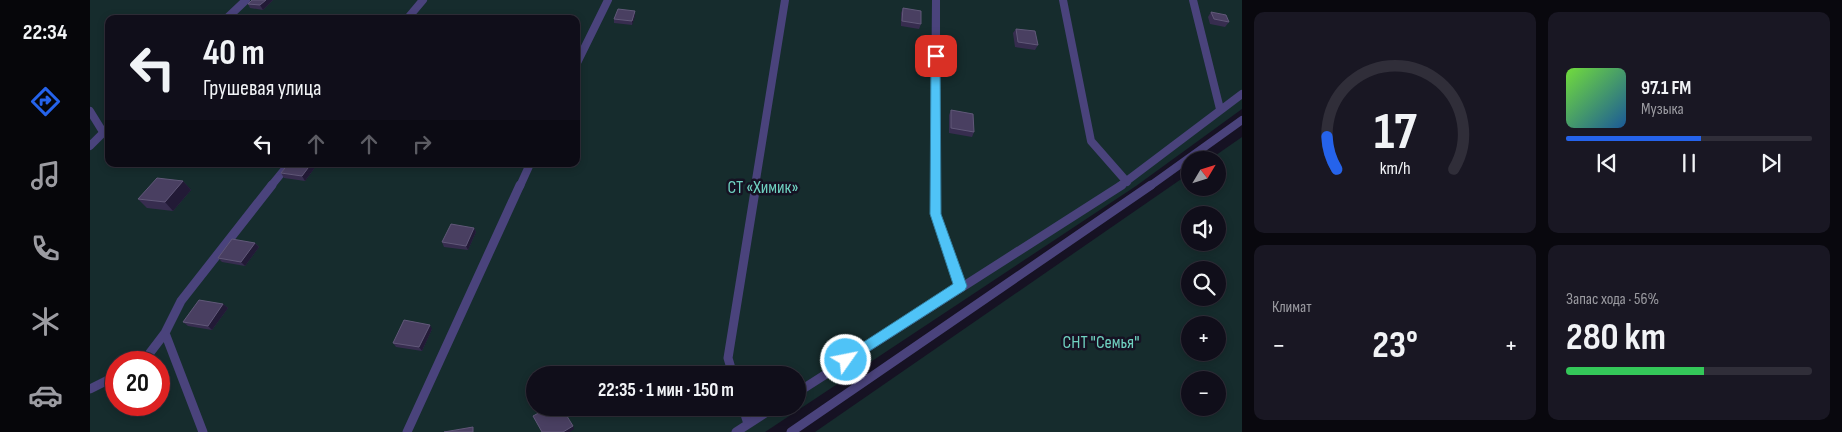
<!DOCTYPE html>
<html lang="ru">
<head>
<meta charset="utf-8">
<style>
  :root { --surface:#100e1a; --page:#191723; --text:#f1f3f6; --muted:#9c9ca2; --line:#302e39; --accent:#2563eb }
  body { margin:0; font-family:"Sofia Sans Condensed",sans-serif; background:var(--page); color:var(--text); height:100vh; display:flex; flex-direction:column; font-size:19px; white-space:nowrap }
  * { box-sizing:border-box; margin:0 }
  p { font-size:16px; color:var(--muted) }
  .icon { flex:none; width:28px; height:28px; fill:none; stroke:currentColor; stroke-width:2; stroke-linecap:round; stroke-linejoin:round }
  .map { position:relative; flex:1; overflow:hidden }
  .details { display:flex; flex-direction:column; gap:12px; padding:12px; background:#09080e; width:600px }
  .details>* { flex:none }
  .top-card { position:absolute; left:15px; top:15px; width:475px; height:152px; border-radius:10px; box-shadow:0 2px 8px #0003,0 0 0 1px var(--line); background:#100e1a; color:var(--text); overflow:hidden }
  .needle { width:32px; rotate:52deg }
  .controls { position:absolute; left:1091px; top:151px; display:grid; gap:10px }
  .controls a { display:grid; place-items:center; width:45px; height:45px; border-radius:50%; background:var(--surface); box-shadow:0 2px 8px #0003,0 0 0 1px var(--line); font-size:25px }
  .speed { position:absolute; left:15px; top:351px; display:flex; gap:10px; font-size:25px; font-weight:700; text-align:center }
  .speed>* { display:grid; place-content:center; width:65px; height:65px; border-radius:50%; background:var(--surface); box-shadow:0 2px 8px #0003,0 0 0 1px var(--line); line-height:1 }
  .speed .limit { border:8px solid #d22; background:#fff; color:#111 }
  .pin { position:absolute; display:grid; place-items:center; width:42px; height:42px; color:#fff; margin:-21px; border-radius:10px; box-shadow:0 2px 8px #0006 }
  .me { position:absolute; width:55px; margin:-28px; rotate:57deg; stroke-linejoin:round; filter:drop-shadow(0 0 4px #0008) }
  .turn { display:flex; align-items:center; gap:18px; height:105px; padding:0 15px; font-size:22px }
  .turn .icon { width:65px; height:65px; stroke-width:2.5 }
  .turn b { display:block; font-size:35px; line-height:42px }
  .lanes { display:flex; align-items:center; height:48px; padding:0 15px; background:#0003; justify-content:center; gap:25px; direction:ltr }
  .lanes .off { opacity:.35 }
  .big { font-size:38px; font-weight:700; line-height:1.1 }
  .details .tile { flex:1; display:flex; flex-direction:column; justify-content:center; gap:8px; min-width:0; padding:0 18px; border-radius:10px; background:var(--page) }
  .details .dial { align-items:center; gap:0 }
  .dial svg { height:130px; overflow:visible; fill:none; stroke:var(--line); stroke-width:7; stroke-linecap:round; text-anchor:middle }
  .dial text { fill:var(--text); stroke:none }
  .song { display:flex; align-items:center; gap:15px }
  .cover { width:60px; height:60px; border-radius:8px; background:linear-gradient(135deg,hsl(100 70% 55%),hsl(210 70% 35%)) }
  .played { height:5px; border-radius:2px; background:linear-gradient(90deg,var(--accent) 55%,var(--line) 55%) }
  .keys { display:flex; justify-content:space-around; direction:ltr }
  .heat { display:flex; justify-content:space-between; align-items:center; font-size:28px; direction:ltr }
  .charge { height:8px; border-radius:4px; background:linear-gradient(90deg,#34c759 56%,var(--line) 0) }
  .details .tiles { flex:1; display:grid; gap:12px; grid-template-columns:repeat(2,1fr) }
  .trip { position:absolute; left:436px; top:366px; width:280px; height:50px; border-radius:25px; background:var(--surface); box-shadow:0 2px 8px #0003,0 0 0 1px var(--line); font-weight:700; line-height:50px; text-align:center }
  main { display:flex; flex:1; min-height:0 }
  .menu { display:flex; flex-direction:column; width:90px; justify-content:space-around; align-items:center; background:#06060a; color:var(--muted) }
  .menu .icon { width:35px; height:35px }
  .menu .current { color:var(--accent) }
  .menu b { font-size:22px; color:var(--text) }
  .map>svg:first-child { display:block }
  .green { fill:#162c2d; fill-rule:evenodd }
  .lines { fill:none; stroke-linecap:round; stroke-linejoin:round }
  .lane-far1 { stroke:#4a437c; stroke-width:8 }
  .lane { stroke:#4a437c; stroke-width:9 }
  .street { fill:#4a437c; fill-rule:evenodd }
  .wall { fill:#372d4f }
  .shaded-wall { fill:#221a36 }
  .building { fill:#493f61; stroke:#615879 }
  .route { fill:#4fc3f7; stroke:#337fa1 }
  .labels { text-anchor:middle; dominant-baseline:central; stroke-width:5; stroke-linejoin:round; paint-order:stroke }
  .park-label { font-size:18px; fill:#6fd1c0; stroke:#161223 }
</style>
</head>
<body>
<main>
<nav class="menu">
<b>22:34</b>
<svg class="icon current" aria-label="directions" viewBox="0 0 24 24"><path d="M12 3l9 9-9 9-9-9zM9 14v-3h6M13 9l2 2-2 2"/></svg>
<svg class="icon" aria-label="music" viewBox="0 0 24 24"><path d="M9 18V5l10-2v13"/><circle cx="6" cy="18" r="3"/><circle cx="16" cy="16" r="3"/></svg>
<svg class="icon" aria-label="phone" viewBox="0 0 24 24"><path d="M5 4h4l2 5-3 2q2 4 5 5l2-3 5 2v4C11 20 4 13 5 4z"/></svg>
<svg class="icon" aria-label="climate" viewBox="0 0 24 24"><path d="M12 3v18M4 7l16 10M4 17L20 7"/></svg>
<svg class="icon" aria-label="car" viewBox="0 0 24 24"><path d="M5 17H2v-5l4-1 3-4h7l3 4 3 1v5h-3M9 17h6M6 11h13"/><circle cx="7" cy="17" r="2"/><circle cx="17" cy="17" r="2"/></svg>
</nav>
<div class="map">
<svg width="1152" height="432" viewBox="0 0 1152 432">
  <rect width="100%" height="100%" fill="#161223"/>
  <path class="green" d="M0 0H1152V109L1046 186 675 432H0ZM19 19H486V164H19ZM26 362H69V405H26ZM445 375H708V408H445Z
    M1152 137V432H725L1100 173V188H1128V160H1119ZM1100 215H1128V242H1100ZM1100 270H1128V298H1100ZM1100 325H1128V352H1100ZM1100 380H1128V408H1100Z"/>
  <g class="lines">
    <path class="lane-far1" d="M973 0 1001 141 1037 182
      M1103 0 1130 109
      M136 19 156 0
      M317 19 333 0
      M486 65 518 0
      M0 111 13 132
      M0 146 19 127
      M181 186 199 164
      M430 186 440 164
      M665 186 695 0
      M1030 186 1152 94
      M1060 186 1152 120"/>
    <path class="lane" d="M75 333 113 432
      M53 362 75 333 91 301 182 185
      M643 375 638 358 666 185
      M0 389 26 376
      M708 392 1032 185
      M653 408 658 424
      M317 432 430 185
      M646 432 683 408
      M701 432 1061 185"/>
    <path class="street" d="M842 0H850V214L875 286 874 289 870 291 866 289 865 286 840 214Z"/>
  </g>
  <path class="wall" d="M183 0 173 10 160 8 158 4Z
    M813 8 831 24 829 29 811 26V13Z
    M545 11V16L542 25 524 23V19Z
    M1121 12 1139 22 1135 27 1120 24 1118 17Z
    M926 29 948 45 945 50 925 47 923 33Z
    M861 110 884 132 882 137 859 133V115Z
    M198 164H225L226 166 215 181 194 178 191 173Z
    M93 181 101 190 83 211 57 208 48 199Z
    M384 228 386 232 378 250 354 247 352 242Z
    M165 243 169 247 155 266 132 262 128 258Z
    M133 304 138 308 122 330 98 326 93 322Z
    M342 329 332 351 306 347 303 343Z"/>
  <path class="shaded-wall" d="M176 0H183L173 10 170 5Z
    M545 11V16L542 25V21Z
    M221 164H225L226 166 215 181 212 176Z
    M93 181 101 190 83 211 75 202Z
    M384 228 386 232 378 250 376 246Z
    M165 243 169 247 155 266 151 262Z
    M133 304 138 308 122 330 118 326Z
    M340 325 342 329 332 351 329 347Z
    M483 426 484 429 480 432H473Z"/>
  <path class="building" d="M162 0H176L170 5 158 4Z
    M813 8 831 11V24L812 21Z
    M528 9 545 11 542 21 524 19Z
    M1121 12 1136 15 1139 22 1124 19Z
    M926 29 945 31 948 45 928 42Z
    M861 110 883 114 884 132 861 128Z
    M198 164H221L212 176 191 173Z
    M67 178 93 181 75 202 48 199Z
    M361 224 384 228 376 246 352 242Z
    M142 239 165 243 151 262 128 258Z
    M109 300 133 304 118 326 93 322Z
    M314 320 340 325 329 347 303 343Z
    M458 408H472L483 426 473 432H452L443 416Z
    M383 427V432H354Z"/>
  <path class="route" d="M846 53 850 56 851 214 877 286 875 290 756 366 752 365 750 360 752 356 863 284 840 214 841 56Z"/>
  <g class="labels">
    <g class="park-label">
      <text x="673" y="187">СТ «Химик»</text>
      <text x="1011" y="342">СНТ "Семья"</text>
    </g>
  </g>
</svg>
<div class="controls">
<a><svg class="needle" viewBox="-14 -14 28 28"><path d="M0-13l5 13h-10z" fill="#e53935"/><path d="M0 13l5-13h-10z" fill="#9c9ca2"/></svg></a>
<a><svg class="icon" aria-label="sound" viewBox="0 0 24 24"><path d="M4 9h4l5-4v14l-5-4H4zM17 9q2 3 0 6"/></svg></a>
<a><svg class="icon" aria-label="search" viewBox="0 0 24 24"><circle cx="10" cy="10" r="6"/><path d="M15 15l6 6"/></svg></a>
<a>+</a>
<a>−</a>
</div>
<div class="speed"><div class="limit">20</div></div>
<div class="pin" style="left:846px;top:56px;background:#d93025"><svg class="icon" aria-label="arrive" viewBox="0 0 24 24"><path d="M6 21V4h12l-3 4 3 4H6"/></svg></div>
<svg class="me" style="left:756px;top:360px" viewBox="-20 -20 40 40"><circle r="17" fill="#4fc3f7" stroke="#fff" stroke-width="3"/><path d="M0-11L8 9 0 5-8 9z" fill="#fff"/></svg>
<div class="trip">22:35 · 1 мин · 150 m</div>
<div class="top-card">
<div class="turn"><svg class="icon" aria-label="left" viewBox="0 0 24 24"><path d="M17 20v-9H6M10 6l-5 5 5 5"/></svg><div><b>40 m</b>Грушевая улица</div></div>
<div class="lanes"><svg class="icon" aria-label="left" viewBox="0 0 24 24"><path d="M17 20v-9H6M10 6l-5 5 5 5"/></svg><svg class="icon off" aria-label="ahead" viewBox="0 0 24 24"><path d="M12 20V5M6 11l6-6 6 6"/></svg><svg class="icon off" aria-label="ahead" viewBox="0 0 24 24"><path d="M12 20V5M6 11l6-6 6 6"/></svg><svg class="icon off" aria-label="right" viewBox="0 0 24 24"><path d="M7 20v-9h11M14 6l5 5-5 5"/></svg></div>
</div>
</div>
<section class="details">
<div class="tiles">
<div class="tile dial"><svg viewBox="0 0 100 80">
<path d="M14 69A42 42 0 1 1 86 69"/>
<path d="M14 69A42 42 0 0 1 8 49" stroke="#2563eb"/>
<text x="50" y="56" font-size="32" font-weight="700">17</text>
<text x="50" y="72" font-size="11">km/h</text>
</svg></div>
<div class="tile">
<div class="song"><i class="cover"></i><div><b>97.1 FM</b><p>Музыка</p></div></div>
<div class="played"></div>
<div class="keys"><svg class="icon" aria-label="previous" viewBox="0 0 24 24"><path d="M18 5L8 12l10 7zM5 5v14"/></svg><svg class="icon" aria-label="pause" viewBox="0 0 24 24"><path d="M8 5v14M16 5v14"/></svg><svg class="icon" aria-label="next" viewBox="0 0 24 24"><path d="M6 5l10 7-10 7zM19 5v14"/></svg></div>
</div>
<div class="tile"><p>Климат</p>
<div class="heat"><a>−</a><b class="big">23°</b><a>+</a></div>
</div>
<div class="tile"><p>Запас хода · 56%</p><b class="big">280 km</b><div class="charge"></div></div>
</div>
</section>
</main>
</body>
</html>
